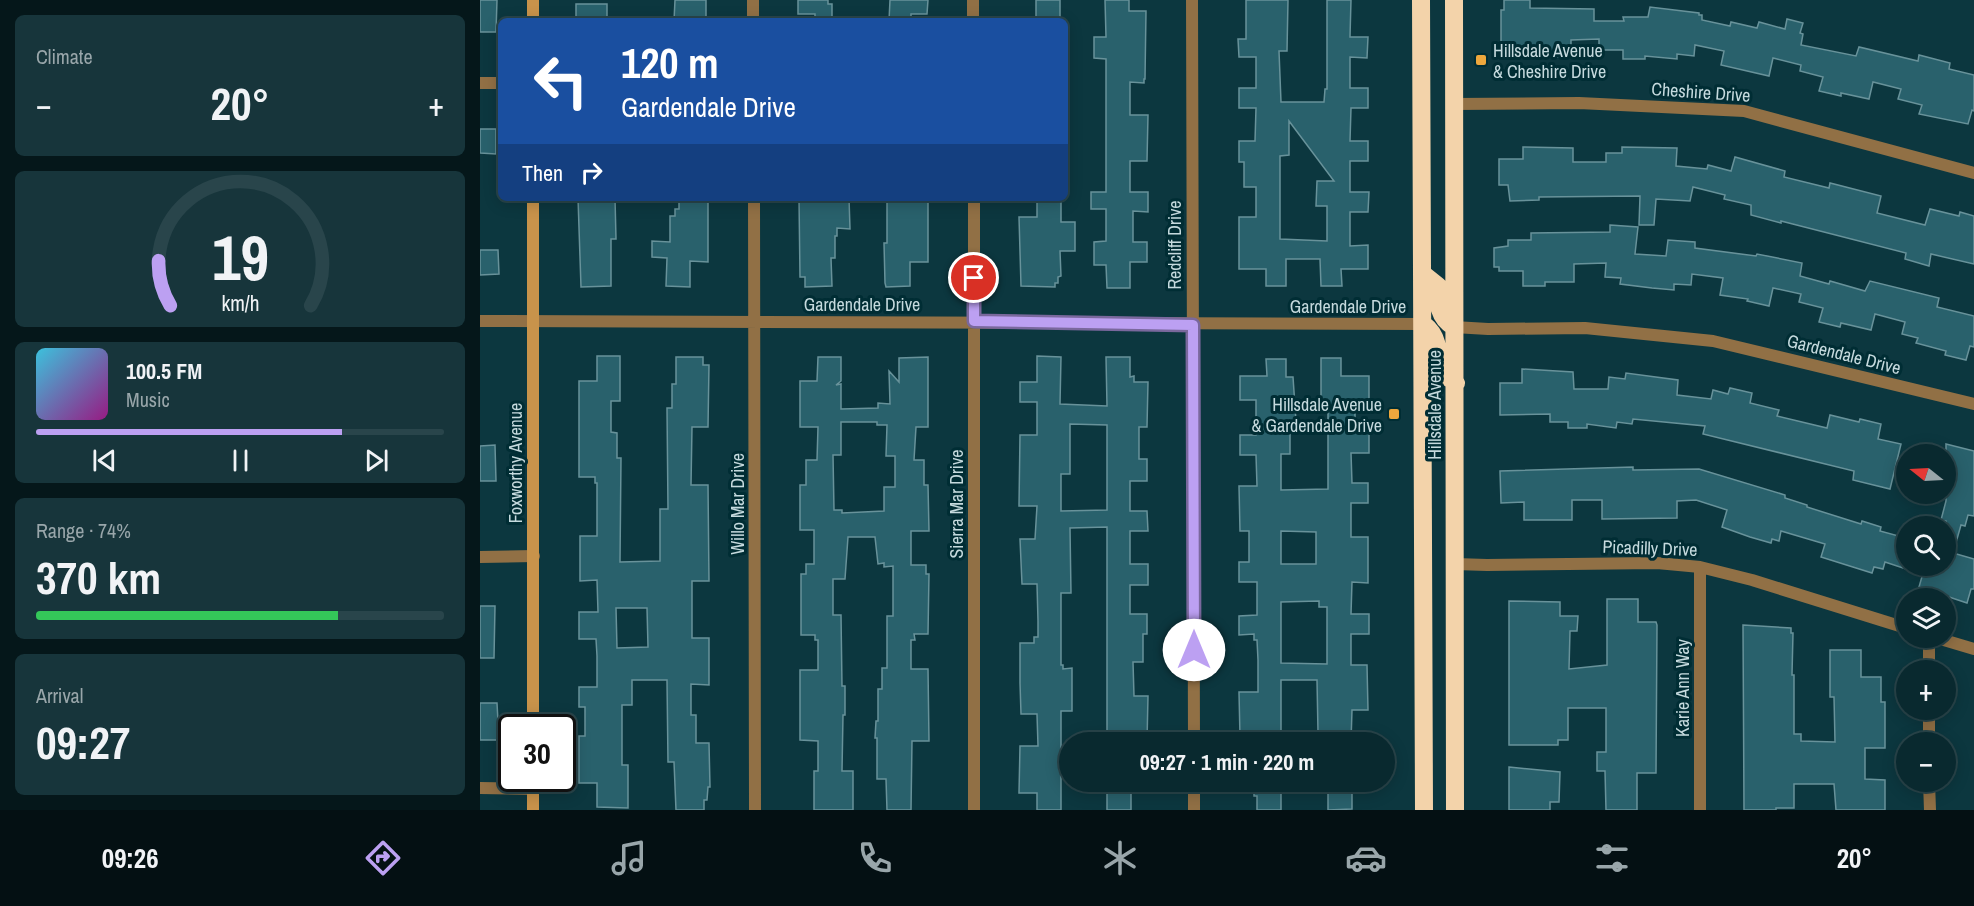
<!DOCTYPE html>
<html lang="en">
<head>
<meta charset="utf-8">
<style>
  :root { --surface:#09292f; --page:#17353b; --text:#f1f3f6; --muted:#99a6aa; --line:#29454b; --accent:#bca0f2 }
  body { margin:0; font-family:"Archivo Narrow",sans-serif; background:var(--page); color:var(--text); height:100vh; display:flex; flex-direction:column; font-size:22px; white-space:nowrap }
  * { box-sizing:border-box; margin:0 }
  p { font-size:20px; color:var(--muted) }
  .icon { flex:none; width:33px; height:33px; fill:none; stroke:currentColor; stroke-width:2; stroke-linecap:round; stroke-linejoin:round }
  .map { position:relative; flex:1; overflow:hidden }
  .drawer { display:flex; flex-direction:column; gap:15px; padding:15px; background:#05171a; width:480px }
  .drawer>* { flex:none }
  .hud { position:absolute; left:18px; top:18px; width:570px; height:183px; border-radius:9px; box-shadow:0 3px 15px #0003,0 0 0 2px var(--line); background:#1a4fa0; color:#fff; overflow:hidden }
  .needle { width:39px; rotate:288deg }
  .buttons { position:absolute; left:1416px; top:444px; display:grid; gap:12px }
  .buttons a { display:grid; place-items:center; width:60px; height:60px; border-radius:50%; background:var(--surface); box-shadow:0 3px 15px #0003,0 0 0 2px var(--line); font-size:30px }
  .speed { position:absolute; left:18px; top:714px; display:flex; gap:12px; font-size:30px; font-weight:700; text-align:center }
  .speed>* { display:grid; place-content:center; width:78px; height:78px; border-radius:50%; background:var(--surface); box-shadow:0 3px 15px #0003,0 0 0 2px var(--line); line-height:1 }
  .speed .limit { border:3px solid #111; border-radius:9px; background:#fff; color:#111 }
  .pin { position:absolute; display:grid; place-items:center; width:51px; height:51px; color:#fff; margin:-26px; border:3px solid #fff; border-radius:50%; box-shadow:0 2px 6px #0007 }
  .me { position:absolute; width:66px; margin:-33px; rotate:0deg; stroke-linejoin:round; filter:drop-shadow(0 0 4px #0008) }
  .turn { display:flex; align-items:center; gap:21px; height:126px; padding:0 24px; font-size:27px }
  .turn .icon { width:78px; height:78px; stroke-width:2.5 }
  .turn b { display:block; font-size:42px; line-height:51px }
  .then { display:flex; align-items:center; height:57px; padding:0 24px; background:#0003; gap:12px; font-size:22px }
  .big { font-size:45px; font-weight:700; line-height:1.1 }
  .drawer .card { flex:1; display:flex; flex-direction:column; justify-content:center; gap:9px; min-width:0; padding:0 21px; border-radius:9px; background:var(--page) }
  .drawer .dial { align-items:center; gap:0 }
  .dial svg { height:156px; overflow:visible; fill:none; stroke:var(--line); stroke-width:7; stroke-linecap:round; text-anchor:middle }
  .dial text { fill:var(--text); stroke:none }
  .song { display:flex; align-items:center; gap:18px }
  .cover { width:72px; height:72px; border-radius:9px; background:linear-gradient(135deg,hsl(190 70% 55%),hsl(310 70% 35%)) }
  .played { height:6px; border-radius:3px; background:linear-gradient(90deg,var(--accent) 75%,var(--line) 75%) }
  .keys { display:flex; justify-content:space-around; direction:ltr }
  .heat { display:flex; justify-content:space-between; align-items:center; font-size:33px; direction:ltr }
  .charge { height:9px; border-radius:4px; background:linear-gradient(90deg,#34c759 74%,var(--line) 0) }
  .trip { position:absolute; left:579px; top:732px; width:336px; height:60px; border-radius:30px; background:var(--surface); box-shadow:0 3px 15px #0003,0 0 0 2px var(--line); font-weight:700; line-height:60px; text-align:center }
  .dock { display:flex; height:96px; justify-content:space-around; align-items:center; background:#041013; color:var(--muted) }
  .dock .icon { width:42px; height:42px }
  .dock .active { color:var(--accent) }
  .dock b { font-size:27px; color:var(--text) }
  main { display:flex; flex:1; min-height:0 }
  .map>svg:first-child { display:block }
  .building { fill:#29616c; stroke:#68929a; stroke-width:1.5; fill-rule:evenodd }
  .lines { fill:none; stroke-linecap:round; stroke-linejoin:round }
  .street { stroke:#917045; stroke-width:12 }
  .secondary { stroke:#c8934b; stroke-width:12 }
  .highway { stroke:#f3d3aa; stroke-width:18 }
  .route-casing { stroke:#7a689d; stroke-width:15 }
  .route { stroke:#bca0f2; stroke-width:10 }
  .poi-dot { fill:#eea73d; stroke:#002d34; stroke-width:2 }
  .labels { text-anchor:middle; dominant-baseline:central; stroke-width:6; stroke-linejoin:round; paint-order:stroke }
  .poi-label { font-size:18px; fill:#c5dade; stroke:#002d34; text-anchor:start }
  .street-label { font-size:18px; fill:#c5dade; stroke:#002d34 }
</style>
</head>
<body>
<main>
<section class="drawer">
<div class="card"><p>Climate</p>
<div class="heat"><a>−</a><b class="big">20°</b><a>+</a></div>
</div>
<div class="card dial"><svg viewBox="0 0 100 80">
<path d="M14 69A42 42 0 1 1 86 69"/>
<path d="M14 69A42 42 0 0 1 8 46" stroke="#bca0f2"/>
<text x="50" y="56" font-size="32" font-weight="700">19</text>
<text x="50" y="72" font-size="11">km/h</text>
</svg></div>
<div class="card">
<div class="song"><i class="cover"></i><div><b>100.5 FM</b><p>Music</p></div></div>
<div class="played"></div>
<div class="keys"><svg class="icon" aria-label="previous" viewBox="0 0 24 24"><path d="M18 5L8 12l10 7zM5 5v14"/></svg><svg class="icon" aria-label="pause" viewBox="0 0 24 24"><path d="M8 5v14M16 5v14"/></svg><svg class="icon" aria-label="next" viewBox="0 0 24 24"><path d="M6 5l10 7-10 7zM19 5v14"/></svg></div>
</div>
<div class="card"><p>Range · 74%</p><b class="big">370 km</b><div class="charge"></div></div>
<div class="card"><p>Arrival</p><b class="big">09:27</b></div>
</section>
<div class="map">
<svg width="1494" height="810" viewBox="0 0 1494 810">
  <rect width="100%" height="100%" fill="#0c373f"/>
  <path class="building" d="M0 0H17L16 32H0Z
    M195 0H226V21H194Z
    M318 0H348V4H352V21H335V14H318Z
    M410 0H448L447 14H431V21H409Z
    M556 0H580V21H556Z
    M625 0H649V11H666L665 79H664V83L650 82V115H668L667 161H650V192H668V212L653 211V242H667V262H650V288H627L626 265H614V242L626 241V209H611V192H626V59L614 58V37H626Z
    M766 0H808L807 51H799L801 102H844L845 89H847V0H871L870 37H888L887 58 870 57V88H888V108H871L870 141H888V161H870V192H889L888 212H870V246L888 245V269H861L862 286H841L840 259H806V286H786V269H759V217H776V187H764V162H759V141H775L776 108H759V88H776V57H759L758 39H766ZM809 121 854 181H837L836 206H847V241L800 239V156L809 155Z
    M1024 0H1050V8L1114 9V21H1144L1143 17H1168L1170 7 1219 13V15H1222V20L1250 26 1251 22 1277 28 1279 22 1305 29 1307 19 1323 23 1320 33 1323 34 1321 45 1376 56 1379 47 1438 61 1439 55 1470 63 1469 69 1494 75V111L1492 110 1488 124 1439 114 1442 105 1418 99 1421 89 1393 82 1389 99 1361 93V96L1339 91 1343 77 1320 71 1321 65 1293 58 1289 76 1241 65 1244 51 1215 45 1214 56 1197 54V59L1165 56V59H1143V50H1119V39L1091 40V57L1037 58V54H1021V10H1024Z
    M96 4H127V21H96Z
    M0 129H16V154L0 153Z
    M1043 147 1093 148V162H1126V153H1142V147L1197 148 1196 166 1227 169 1228 165 1251 171 1255 157 1305 171 1304 177 1349 188 1350 183 1401 196 1397 213 1445 225 1450 209 1479 216 1480 212 1494 216V264L1451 254 1449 266 1425 259 1426 253 1301 221V223L1271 215V205L1244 199 1245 195 1213 187 1210 201 1176 199 1174 225H1159L1160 196 1059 197V200L1030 201 1028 185H1019V159H1043Z
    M98 198H135L136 239H131V286L101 287Z
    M199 198H228V262L210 261V287L186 286 187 258 172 257V241L190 242V216H195V209H199Z
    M319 198H369L370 229 357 228V236H355V258H351L352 286 325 287V277H320Z
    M407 198H448V262H430V286L406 287 405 283 404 243H407Z
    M557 198H581V222H595V251H580L581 276 578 277V283H575V287L541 286 539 217H557Z
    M1130 225 1158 227 1155 254 1186 256 1188 240 1215 242V248L1276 256 1277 254 1322 263 1320 276 1349 284 1350 281 1385 291 1390 281 1459 298 1457 307 1494 316V347L1490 346 1486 360 1465 355 1466 351 1436 343 1438 338 1422 334 1425 322 1395 314 1391 330 1361 323 1360 327 1339 322 1343 308 1319 302 1321 294 1293 288 1289 306 1267 301 1268 299 1240 295 1243 278 1212 274 1211 285 1194 284V290L1172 288 1140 284 1141 278 1125 277 1126 263 1094 264V282H1065V286H1043V271H1019V267H1014V248L1028 246V240H1051V233L1130 232Z
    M0 250H18L19 274 0 275Z
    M117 356H140V401H131V432L137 433V458H141L140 562 180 561V509H188L187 408H192V384H196V357H223V365H229L228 427H212L211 485H228L229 581H212V638H229V685L211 684V715H216V743H229L230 787H228L227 800H224V810H196L194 762H188L187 680H152V705H142V765H148V808L117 807V783H99V736H105V707H99V687H117V656L116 639H99V612H118L117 580 100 581V536H117V483H115V477H99V381H117ZM136 608H167L168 647 137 648Z
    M557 356 581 357 580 404 627 406 626 357H650V377L654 376V382H668L667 427H659V459H667V481H650V511H667L668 531H650V564H668V585H650V614H667V634H663V662H653L654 696H668L667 742H627V527L590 528 591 593H581V665H583V669L592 668V711H581V810H557V793H539L540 746H558L557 714H541L540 683V643H554V637H558V621L557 584H542L540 539H555L557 506H539L540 435H557V402H540V382H557ZM590 424 627 425V510L581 511V474H590Z
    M338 357H361V381L356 385 361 384V409L398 408V403L410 404 409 371 419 382V358L448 357V427H436L434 460H444V485H448L449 531H431V565H446V574H449L448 634H434L435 640H431V669H448L449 741H432L431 810H407L406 779H397V738H395L396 721H398V689H402V668H407V616H413V566L404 567V563L398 564 395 537H368L365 579H353V615H361L362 686H365V715H363L362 771H373V810H334V771H338V741L320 740V670H338V640H335V635H321V574H326V564H334V530H320V485H326V460H337L338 427H320V381H337ZM361 422H397V425H407L406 456H415V487H404V511L362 513V510H354L353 455H361Z
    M841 358H861V376H889V400H875V433H889V453H871L872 483H888V503H871V537H888V583L872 582 871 614H889V634H871V665H887L888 710H872L871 742H848V732H838L837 680H801V742H778V738L760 737 759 692H778V660L777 640H774V634L759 635V616L777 615V582H759V562H769V531H760L759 486H777L776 455H760V435H776V400H760V376H787L786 359H806V377H813L816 421H810V454H801V490L848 489V400H841ZM801 531 836 532V564H801ZM839 601V607H847V664L801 663V602Z
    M1042 369 1093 372 1094 389H1128L1129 377 1145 379 1146 373 1198 380 1197 395 1231 399 1233 390 1248 394 1250 388 1272 393 1270 403 1299 410 1297 416 1347 428 1350 415 1379 422 1380 419 1401 424 1398 439 1421 444 1410 489 1373 480 1374 471 1223 434 1225 426 1153 419 1152 424 1137 422 1136 428 1107 424V428H1088V422H1070V414L1020 415V383H1042Z
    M1466 444 1494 451V516L1488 515 1485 526 1481 525 1473 553 1494 559V589H1491L1487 603 1439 587 1445 566H1466V521L1461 520 1466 501Z
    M15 445 16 481H0V446Z
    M1153 467V470L1219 469 1305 495V498L1327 505V507L1381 524 1382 521 1401 527 1400 531 1426 538V569L1405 562 1403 569 1394 567 1392 573 1341 557 1345 544 1301 531 1299 541 1292 539 1291 543 1270 537 1242 527 1247 510 1216 500 1197 501V518L1122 519V500H1092V520H1044V502L1021 503 1020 471Z
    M1127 599H1158V622H1176L1177 625 1176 773H1157V810H1126L1125 771H1117V752H1126V708H1088V740H1078V745H1029V601L1080 602V616H1098L1097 631H1090L1089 669 1127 665Z
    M0 606H15L14 658H0Z
    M1263 625 1311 628V633H1313L1312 675H1314V734H1321V741L1355 742 1354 697H1350V650H1381V677H1401V702H1405V748H1385V779L1405 780V810H1356L1354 784H1314V808H1296V810H1264Z
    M0 703H17L19 740H0Z
    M1029 767 1080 772 1079 802H1070V810H1029Z
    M627 782H651V810H627Z
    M774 782H801V810H777V796H774Z
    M848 782H872V809L848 810Z"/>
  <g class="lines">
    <path class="street" d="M273 0V21
      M493 0V21
      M712 0 714 742
      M0 83H21
      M974 104 1099 103 1264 111 1494 173
      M274 198 275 810
      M494 198V810
      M0 321 943 324
      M974 327 1008 329 1105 328 1233 341 1494 404
      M0 557 54 556
      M975 564 1007 565 1177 563 1220 567 1272 580 1426 628
      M1449 638V670
      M1457 638 1494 649
      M1449 710V742
      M714 782V810
      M1449 782 1450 810
      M0 788 53 789
      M1220 810V567"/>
    <path class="secondary" d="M53 21V0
      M53 198V728
      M53 778V810"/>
    <path class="highway" d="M941 0 944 810
      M974 0 975 810
      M943 274 958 286C958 304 958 317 974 327
      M943 324C959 336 958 351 958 370L976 383"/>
  </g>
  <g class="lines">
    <g class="route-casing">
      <path id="route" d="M494 278V321L713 325 714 650"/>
    </g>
    <use href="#route" class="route"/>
  </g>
  <g class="poi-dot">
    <rect x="995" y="54" width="12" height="12" rx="3"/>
    <rect x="908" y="408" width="12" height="12" rx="3"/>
  </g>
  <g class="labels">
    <g class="poi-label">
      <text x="1013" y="50">Hillsdale Avenue<tspan x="1013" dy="21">&amp; Cheshire Drive</tspan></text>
      <text x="902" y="404" text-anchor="end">Hillsdale Avenue<tspan x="902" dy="21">&amp; Gardendale Drive</tspan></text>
    </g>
    <g class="street-label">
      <text transform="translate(1221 92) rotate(4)">Cheshire Drive</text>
      <text transform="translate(694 245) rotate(-90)">Redcliff Drive</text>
      <text x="382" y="304">Gardendale Drive</text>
      <text x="868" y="306">Gardendale Drive</text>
      <text transform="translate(1364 354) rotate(14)">Gardendale Drive</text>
      <text transform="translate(954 405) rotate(-90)">Hillsdale Avenue</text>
      <text transform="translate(35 463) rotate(-90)">Foxworthy Avenue</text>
      <text transform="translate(257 504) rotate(-90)">Willo Mar Drive</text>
      <text transform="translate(476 504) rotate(-90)">Sierra Mar Drive</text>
      <text transform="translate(1170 548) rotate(2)">Picadilly Drive</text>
      <text transform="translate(1202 688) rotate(-90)">Karie Ann Way</text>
    </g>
  </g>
</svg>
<div class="buttons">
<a><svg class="needle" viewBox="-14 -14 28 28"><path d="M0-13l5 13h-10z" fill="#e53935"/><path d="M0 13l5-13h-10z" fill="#99a6aa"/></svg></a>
<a><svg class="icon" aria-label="search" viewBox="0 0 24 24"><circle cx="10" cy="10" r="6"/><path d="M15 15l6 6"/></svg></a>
<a><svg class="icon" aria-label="layers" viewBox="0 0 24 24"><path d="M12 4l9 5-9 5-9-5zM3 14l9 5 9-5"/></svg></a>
<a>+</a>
<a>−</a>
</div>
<div class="speed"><div class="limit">30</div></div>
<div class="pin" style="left:494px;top:278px;background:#d93025"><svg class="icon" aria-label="arrive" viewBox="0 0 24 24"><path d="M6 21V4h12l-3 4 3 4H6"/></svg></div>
<svg class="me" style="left:714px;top:650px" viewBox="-20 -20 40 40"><circle r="19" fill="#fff"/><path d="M0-13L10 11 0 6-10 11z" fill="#bca0f2"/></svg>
<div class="trip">09:27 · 1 min · 220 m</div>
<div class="hud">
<div class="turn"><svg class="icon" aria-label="left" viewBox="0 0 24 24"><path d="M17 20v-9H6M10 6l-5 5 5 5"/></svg><div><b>120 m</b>Gardendale Drive</div></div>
<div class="then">Then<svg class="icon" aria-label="right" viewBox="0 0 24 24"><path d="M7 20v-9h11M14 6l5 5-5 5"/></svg></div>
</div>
</div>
</main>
<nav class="dock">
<b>09:26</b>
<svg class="icon active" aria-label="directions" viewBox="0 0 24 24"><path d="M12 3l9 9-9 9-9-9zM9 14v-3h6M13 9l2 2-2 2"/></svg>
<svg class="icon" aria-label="music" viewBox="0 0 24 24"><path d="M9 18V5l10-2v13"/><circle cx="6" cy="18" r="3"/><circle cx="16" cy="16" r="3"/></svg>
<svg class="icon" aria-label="phone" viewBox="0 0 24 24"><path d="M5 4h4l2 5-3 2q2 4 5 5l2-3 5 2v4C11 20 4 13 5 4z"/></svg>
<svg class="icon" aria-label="climate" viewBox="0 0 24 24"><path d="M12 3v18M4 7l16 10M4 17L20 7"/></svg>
<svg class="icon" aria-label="car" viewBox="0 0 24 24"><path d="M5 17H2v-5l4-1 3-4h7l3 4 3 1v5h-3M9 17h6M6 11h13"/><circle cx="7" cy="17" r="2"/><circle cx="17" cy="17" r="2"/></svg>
<svg class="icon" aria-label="filters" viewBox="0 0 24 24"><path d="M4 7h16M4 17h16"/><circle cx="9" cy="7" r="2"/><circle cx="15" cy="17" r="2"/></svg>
<b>20°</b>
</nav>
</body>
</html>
